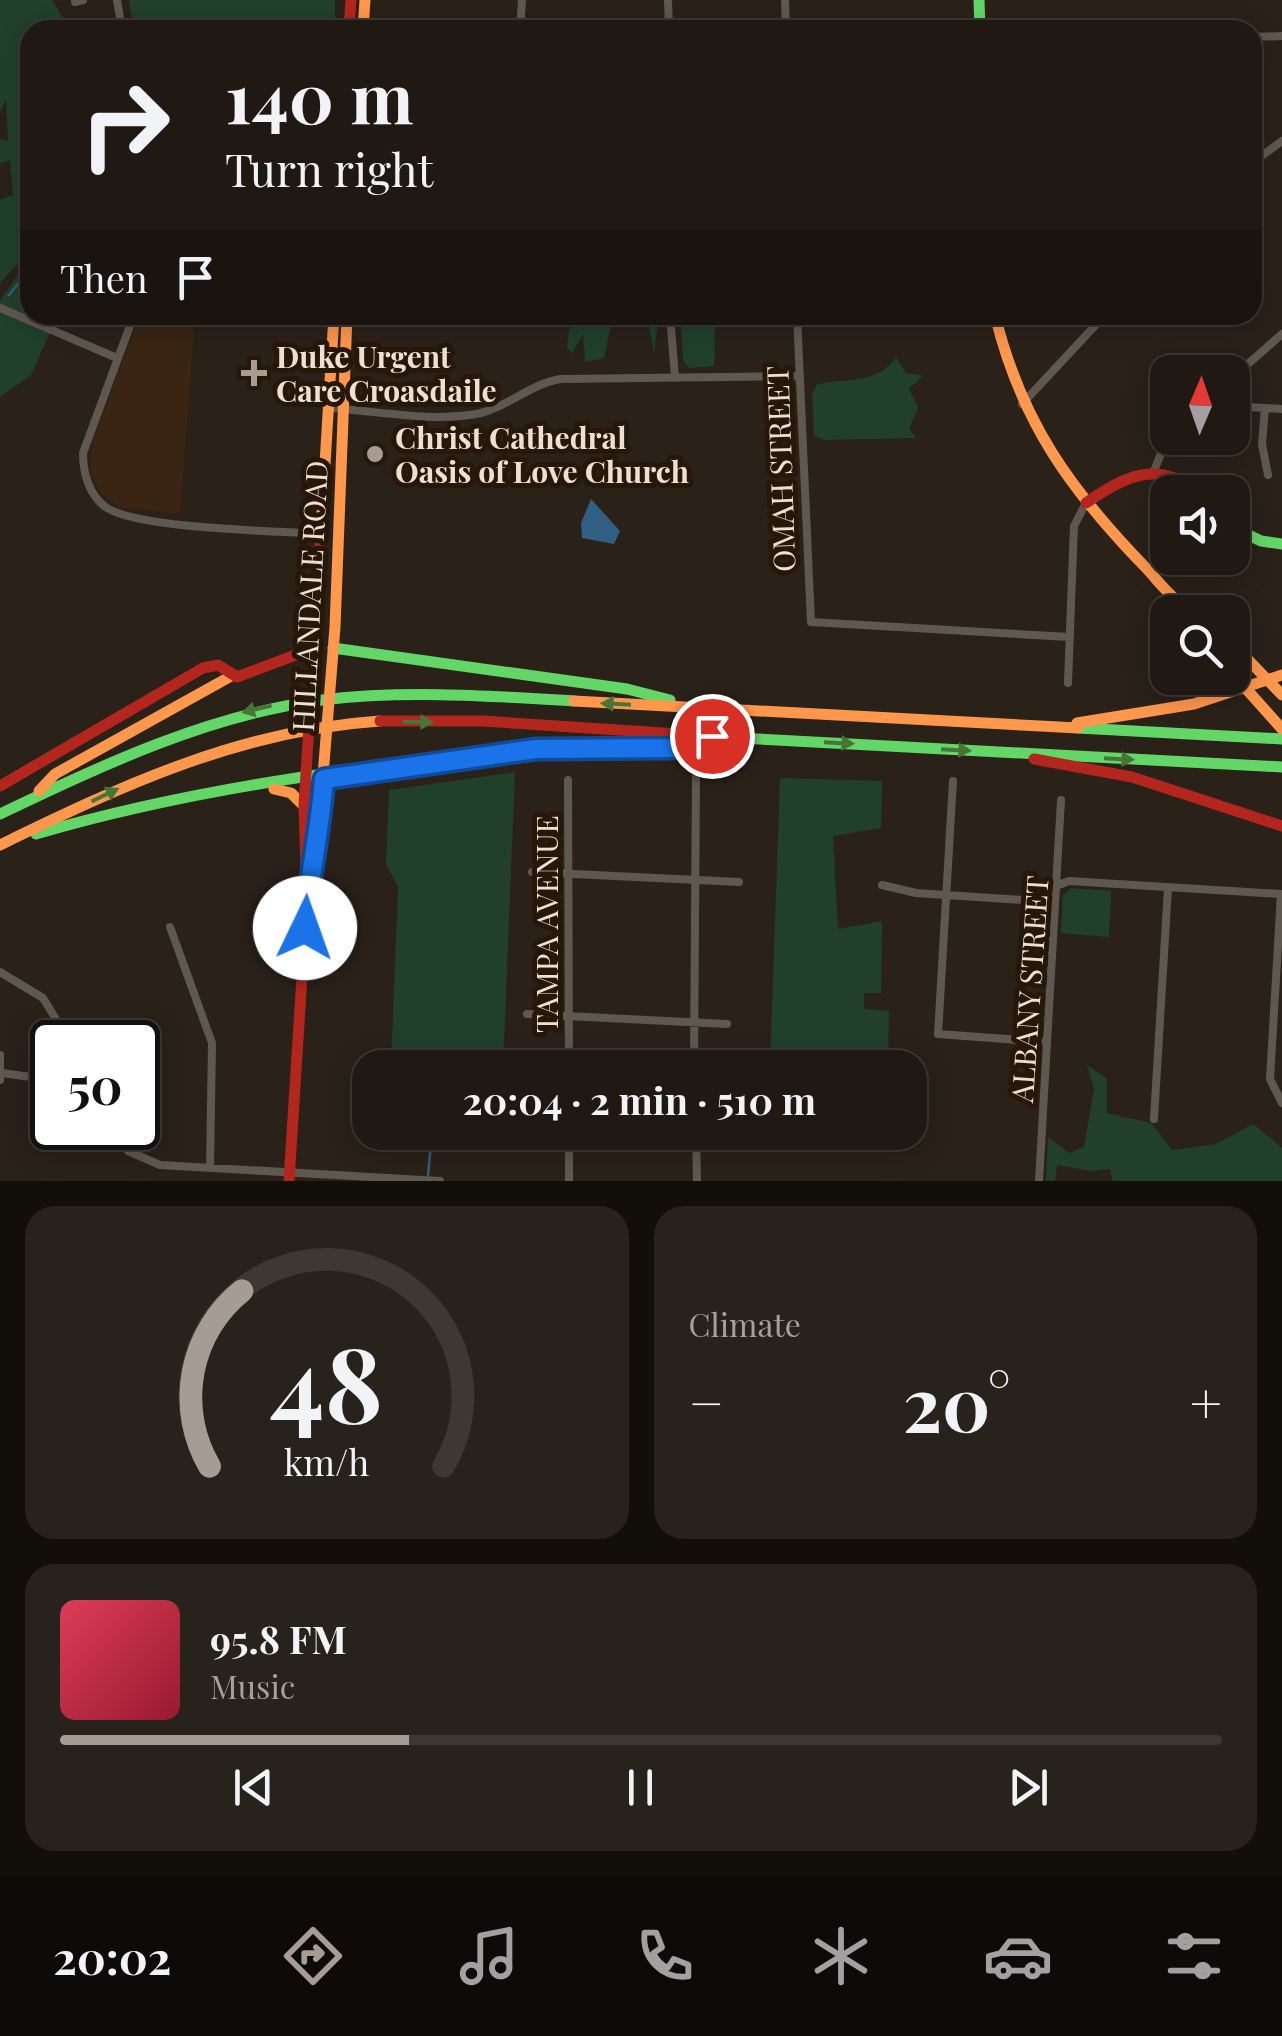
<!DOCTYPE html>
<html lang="en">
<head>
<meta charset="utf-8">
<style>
  :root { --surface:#201913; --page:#28221c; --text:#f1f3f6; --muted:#a2a0a0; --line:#3d3833; --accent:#a79c94 }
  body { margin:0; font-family:"Playfair Display",serif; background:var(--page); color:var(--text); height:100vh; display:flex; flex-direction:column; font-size:38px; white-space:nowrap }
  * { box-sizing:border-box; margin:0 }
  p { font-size:32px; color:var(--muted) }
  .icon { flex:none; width:55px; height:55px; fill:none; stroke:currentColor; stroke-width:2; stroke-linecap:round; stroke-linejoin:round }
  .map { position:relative; height:1181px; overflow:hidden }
  .sheet { display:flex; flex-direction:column; gap:25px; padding:25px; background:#120e0a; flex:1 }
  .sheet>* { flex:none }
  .banner { position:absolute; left:20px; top:20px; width:1242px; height:305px; border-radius:30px; box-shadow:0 5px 25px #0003,0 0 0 2px var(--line); background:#201913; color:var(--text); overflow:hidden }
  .needle { width:65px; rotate:2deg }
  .fabs { position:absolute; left:1150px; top:355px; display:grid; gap:20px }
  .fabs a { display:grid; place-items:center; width:100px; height:100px; border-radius:20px; background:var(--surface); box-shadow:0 5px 25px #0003,0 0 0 2px var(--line); font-size:50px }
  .speed { position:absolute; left:30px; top:1020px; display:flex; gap:20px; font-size:50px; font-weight:700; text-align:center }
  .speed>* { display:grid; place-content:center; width:130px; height:130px; border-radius:50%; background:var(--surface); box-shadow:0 5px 25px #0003,0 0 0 2px var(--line); line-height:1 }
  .speed .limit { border:5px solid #111; border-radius:15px; background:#fff; color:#111 }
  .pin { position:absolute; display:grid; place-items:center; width:85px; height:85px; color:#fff; margin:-42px; border:5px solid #fff; border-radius:50%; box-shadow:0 2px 10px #0007 }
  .me { position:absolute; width:110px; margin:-55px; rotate:3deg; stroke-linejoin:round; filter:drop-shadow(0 0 8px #0008) }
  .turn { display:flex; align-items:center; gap:35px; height:210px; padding:0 40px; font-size:45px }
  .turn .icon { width:130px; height:130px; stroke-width:2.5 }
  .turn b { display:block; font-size:70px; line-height:85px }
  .then { display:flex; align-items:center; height:95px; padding:0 40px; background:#0003; gap:20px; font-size:38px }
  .big { font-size:75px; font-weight:700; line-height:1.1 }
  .sheet .widget { flex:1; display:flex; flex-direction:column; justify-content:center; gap:15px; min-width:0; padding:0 35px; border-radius:30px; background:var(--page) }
  .sheet .dial { align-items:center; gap:0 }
  .dial svg { height:260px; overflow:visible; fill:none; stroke:var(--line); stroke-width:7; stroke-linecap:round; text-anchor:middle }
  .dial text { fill:var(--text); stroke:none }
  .song { display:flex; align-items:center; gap:30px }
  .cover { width:120px; height:120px; border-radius:15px; background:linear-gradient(135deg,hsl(350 70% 55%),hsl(350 70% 35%)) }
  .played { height:10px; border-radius:5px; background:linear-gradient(90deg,var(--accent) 30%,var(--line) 30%) }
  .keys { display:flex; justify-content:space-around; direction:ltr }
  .heat { display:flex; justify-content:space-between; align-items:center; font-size:55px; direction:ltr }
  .sheet .tiles { flex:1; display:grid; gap:25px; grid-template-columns:1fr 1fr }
  .widget:last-child { grid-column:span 2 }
  .trip { position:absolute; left:352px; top:1050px; width:575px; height:100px; border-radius:30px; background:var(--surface); box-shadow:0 5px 25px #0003,0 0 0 2px var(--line); font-weight:700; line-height:100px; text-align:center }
  .tab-bar { display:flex; height:160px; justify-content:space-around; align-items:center; background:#0d0a08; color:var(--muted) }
  .tab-bar .icon { width:70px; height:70px }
  .tab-bar .active { color:var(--accent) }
  .tab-bar b { font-size:45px; color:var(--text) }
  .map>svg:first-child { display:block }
  .built { fill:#3a2513 }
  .green { fill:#20402a }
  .water { fill:#315e83 }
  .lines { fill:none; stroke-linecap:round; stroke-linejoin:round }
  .stream { stroke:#315e83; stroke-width:2.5 }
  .street { stroke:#5f5851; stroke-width:8 }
  .fast { stroke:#63d668; stroke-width:11 }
  .slow { stroke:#ff974d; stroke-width:11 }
  .jam { stroke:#b3261e; stroke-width:11 }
  .oneway { fill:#457638 }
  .route-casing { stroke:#114b97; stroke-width:25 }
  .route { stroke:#1a73e8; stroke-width:18 }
  .poi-dot { fill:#a79c94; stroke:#271708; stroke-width:4 }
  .labels { text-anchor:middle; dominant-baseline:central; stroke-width:10; stroke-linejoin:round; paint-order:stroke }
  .poi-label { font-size:30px; font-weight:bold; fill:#ebdfd6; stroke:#271708; text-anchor:start }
  .street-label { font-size:30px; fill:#ebdfd6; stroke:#271708 }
</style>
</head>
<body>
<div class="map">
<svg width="1282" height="1181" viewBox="0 0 1282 1181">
  <rect width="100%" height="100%" fill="#2a2119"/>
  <path class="built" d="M140 315H195L180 514 119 507 101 494 90 473 92 443Z"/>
  <path class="green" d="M0 0H52L70 30H30V315H58L31 375 0 397V301L23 267 21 260 0 283V200L13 195 10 160 0 163V139L8 141 6 99 0 113Z
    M129 0H335V30H134Z
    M571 315H659L654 353 649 327 643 320 630 324 620 316 612 320 604 358 585 362 583 334 572 353 567 348Z
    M680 315H721L715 330 714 366 689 368 683 360Z
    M896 357 906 373 923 376 909 388 918 408 909 429 916 438 825 440 814 436 812 395 817 384C844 379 881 383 896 357Z
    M515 772 503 1067H391L398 887 386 864 389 790Z
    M780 778 882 781 881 828 833 836 838 929 882 921 881 993H864V1009L889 1011 888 1067H770Z
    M1071 888 1111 891 1109 937 1061 933 1063 895Z
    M1087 1065 1107 1079V1113L1151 1123 1172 1150 1216 1144 1253 1124 1282 1148V1181H1113L1110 1169 1090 1171 1057 1165 1055 1181H1046L1048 1137 1069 1153 1084 1147 1094 1089Z"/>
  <path class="water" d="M591 499 620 531 614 544 582 538 581 523Z"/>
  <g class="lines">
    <path class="stream" d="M9 295 30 269
      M428 1176 432 1132"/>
    <path class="street" d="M117 0 122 30
      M668 0 669 30
      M785 0 786 30
      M75 2 83 0
      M520 30 522 0
      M1252 37 1282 36
      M1252 163 1282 141
      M0 308 117 358
      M134 315 83 453C83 473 89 496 107 508 140 529 278 531 322 534
      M670 315 675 377
      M797 315 811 622 1069 637
      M1232 378 1282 334
      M1022 404 1105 315
      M1232 406 1282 409
      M331 408C378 411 434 423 481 413 509 406 531 384 560 379L800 376
      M1265 408 1262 444 1268 475
      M1154 471 1168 436
      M1068 683 1074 526 1086 503
      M568 780 569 1068
      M953 781 938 1034 1047 1042
      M532 872 739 882
      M882 885 916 893 1054 902
      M1059 885 1069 881 1282 894
      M1281 894 1270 1079 1282 1103
      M170 927 212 1043 210 1168
      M0 972 43 998 70 1042
      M527 1014 727 1024
      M0 1055V1080
      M694 1068 696 777
      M2 1073 52 1080
      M1154 1119 1168 888
      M110 1128 128 1151 160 1165 440 1181
      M569 1132V1181
      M696 1132 697 1181
      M1039 1181 1061 800"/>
    <path class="fast" d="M979 0 980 30
      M1232 527 1261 541 1282 544
      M333 648 627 689 670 700
      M1078 728 1282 739
      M739 738 1282 767
      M0 814C103 765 208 715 322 700 406 690 490 696 574 701
      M36 834C187 790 346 768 502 753 537 750 573 746 609 746 641 746 668 749 699 740"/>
    <path class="slow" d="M363 30 365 0
      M995 315C1021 422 1071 491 1147 569 1161 584 1178 608 1199 612
      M321 530 334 315
      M1232 643 1282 695
      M1232 673 1282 729
      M574 701 1078 728
      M1077 723 1194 704 1282 675
      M274 789 291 793 304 806
      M39 791 55 774 233 675
      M0 845C123 785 241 730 380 721
      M308 877 316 862 335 627 347 315"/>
    <path class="jam" d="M349 30 351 0
      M1086 503C1126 475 1157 460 1200 492
      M380 721H482L739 738
      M1034 759 1132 777 1282 826
      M0 786 203 668 218 665 237 677 314 648
      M289 1181 307 898 304 806 321 530"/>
  </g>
  <defs><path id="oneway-solid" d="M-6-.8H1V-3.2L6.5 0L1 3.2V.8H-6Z" transform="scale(2.5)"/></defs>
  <g class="oneway">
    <use href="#oneway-solid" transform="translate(616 704) rotate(-177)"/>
    <use href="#oneway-solid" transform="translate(257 709) rotate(167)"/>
    <use href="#oneway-solid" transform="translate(418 722) rotate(1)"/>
    <use href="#oneway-solid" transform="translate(839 743) rotate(3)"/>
    <use href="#oneway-solid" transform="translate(956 750) rotate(3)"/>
    <use href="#oneway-solid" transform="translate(1119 759) rotate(3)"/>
    <use href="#oneway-solid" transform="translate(105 795) rotate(-26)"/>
  </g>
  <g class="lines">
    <g class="route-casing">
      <path id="route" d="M305 928C309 877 320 831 324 779L536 749 672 748 712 736"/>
    </g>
    <use href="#route" class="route"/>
  </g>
  <g class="poi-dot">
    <path d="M249 358h10v10h10v10h-10v10h-10v-10h-10v-10h10z"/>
    <circle cx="375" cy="454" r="10"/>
  </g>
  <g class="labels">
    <g class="poi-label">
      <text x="276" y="356">Duke Urgent<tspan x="276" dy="34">Care Croasdaile</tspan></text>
      <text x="395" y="437">Christ Cathedral<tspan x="395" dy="34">Oasis of Love Church</tspan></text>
    </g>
    <g class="street-label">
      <text transform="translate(780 469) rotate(-92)">OMAH STREET</text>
      <text transform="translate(309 596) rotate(-87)">HILLANDALE ROAD</text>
      <text transform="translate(546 924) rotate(-90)">TAMPA AVENUE</text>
      <text transform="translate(1029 989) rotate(-86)">ALBANY STREET</text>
    </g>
  </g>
</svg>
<div class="fabs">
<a><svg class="needle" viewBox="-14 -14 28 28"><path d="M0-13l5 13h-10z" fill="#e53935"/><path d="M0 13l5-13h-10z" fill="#a2a0a0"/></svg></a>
<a><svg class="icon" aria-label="sound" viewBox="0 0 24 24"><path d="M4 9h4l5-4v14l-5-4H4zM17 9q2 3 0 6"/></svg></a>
<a><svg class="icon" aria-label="search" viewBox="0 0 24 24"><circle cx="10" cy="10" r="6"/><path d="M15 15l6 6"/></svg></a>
</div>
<div class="speed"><div class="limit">50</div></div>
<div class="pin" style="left:712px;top:736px;background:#d93025"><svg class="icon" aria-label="arrive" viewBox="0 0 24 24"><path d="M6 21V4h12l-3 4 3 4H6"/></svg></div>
<svg class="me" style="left:305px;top:928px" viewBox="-20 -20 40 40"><circle r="19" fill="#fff"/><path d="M0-13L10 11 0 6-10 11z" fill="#1a73e8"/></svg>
<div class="trip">20:04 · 2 min · 510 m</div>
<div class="banner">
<div class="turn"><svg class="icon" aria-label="right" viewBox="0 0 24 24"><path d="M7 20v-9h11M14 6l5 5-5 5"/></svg><div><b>140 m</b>Turn right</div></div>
<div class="then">Then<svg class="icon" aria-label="arrive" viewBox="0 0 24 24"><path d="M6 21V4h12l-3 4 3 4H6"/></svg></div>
</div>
</div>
<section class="sheet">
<div class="tiles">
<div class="widget dial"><svg viewBox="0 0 100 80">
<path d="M14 69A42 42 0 1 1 86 69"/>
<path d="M14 69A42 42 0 0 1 24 15" stroke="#a79c94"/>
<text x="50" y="56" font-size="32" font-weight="700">48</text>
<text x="50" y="72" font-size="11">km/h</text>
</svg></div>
<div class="widget"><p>Climate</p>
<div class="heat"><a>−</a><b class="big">20°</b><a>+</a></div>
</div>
<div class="widget">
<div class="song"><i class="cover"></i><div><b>95.8 FM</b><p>Music</p></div></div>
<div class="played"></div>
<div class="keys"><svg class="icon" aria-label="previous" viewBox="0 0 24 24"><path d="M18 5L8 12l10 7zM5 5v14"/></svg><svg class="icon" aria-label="pause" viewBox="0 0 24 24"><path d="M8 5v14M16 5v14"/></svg><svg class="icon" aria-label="next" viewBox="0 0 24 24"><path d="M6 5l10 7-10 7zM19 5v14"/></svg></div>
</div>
</div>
</section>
<nav class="tab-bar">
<b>20:02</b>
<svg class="icon active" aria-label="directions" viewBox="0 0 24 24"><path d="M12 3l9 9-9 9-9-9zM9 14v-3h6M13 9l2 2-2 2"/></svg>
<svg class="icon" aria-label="music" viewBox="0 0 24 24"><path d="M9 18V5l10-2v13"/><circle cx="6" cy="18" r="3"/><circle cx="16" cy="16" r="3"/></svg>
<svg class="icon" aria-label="phone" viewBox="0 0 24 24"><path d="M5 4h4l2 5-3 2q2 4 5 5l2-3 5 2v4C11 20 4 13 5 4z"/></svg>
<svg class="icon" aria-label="climate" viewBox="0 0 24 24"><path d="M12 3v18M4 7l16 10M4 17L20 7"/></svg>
<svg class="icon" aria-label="car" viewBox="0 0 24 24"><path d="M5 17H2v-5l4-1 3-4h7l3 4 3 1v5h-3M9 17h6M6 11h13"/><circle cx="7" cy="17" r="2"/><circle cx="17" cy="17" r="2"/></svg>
<svg class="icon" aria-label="filters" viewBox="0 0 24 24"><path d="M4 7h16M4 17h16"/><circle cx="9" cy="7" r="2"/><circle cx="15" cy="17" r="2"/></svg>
</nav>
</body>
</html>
